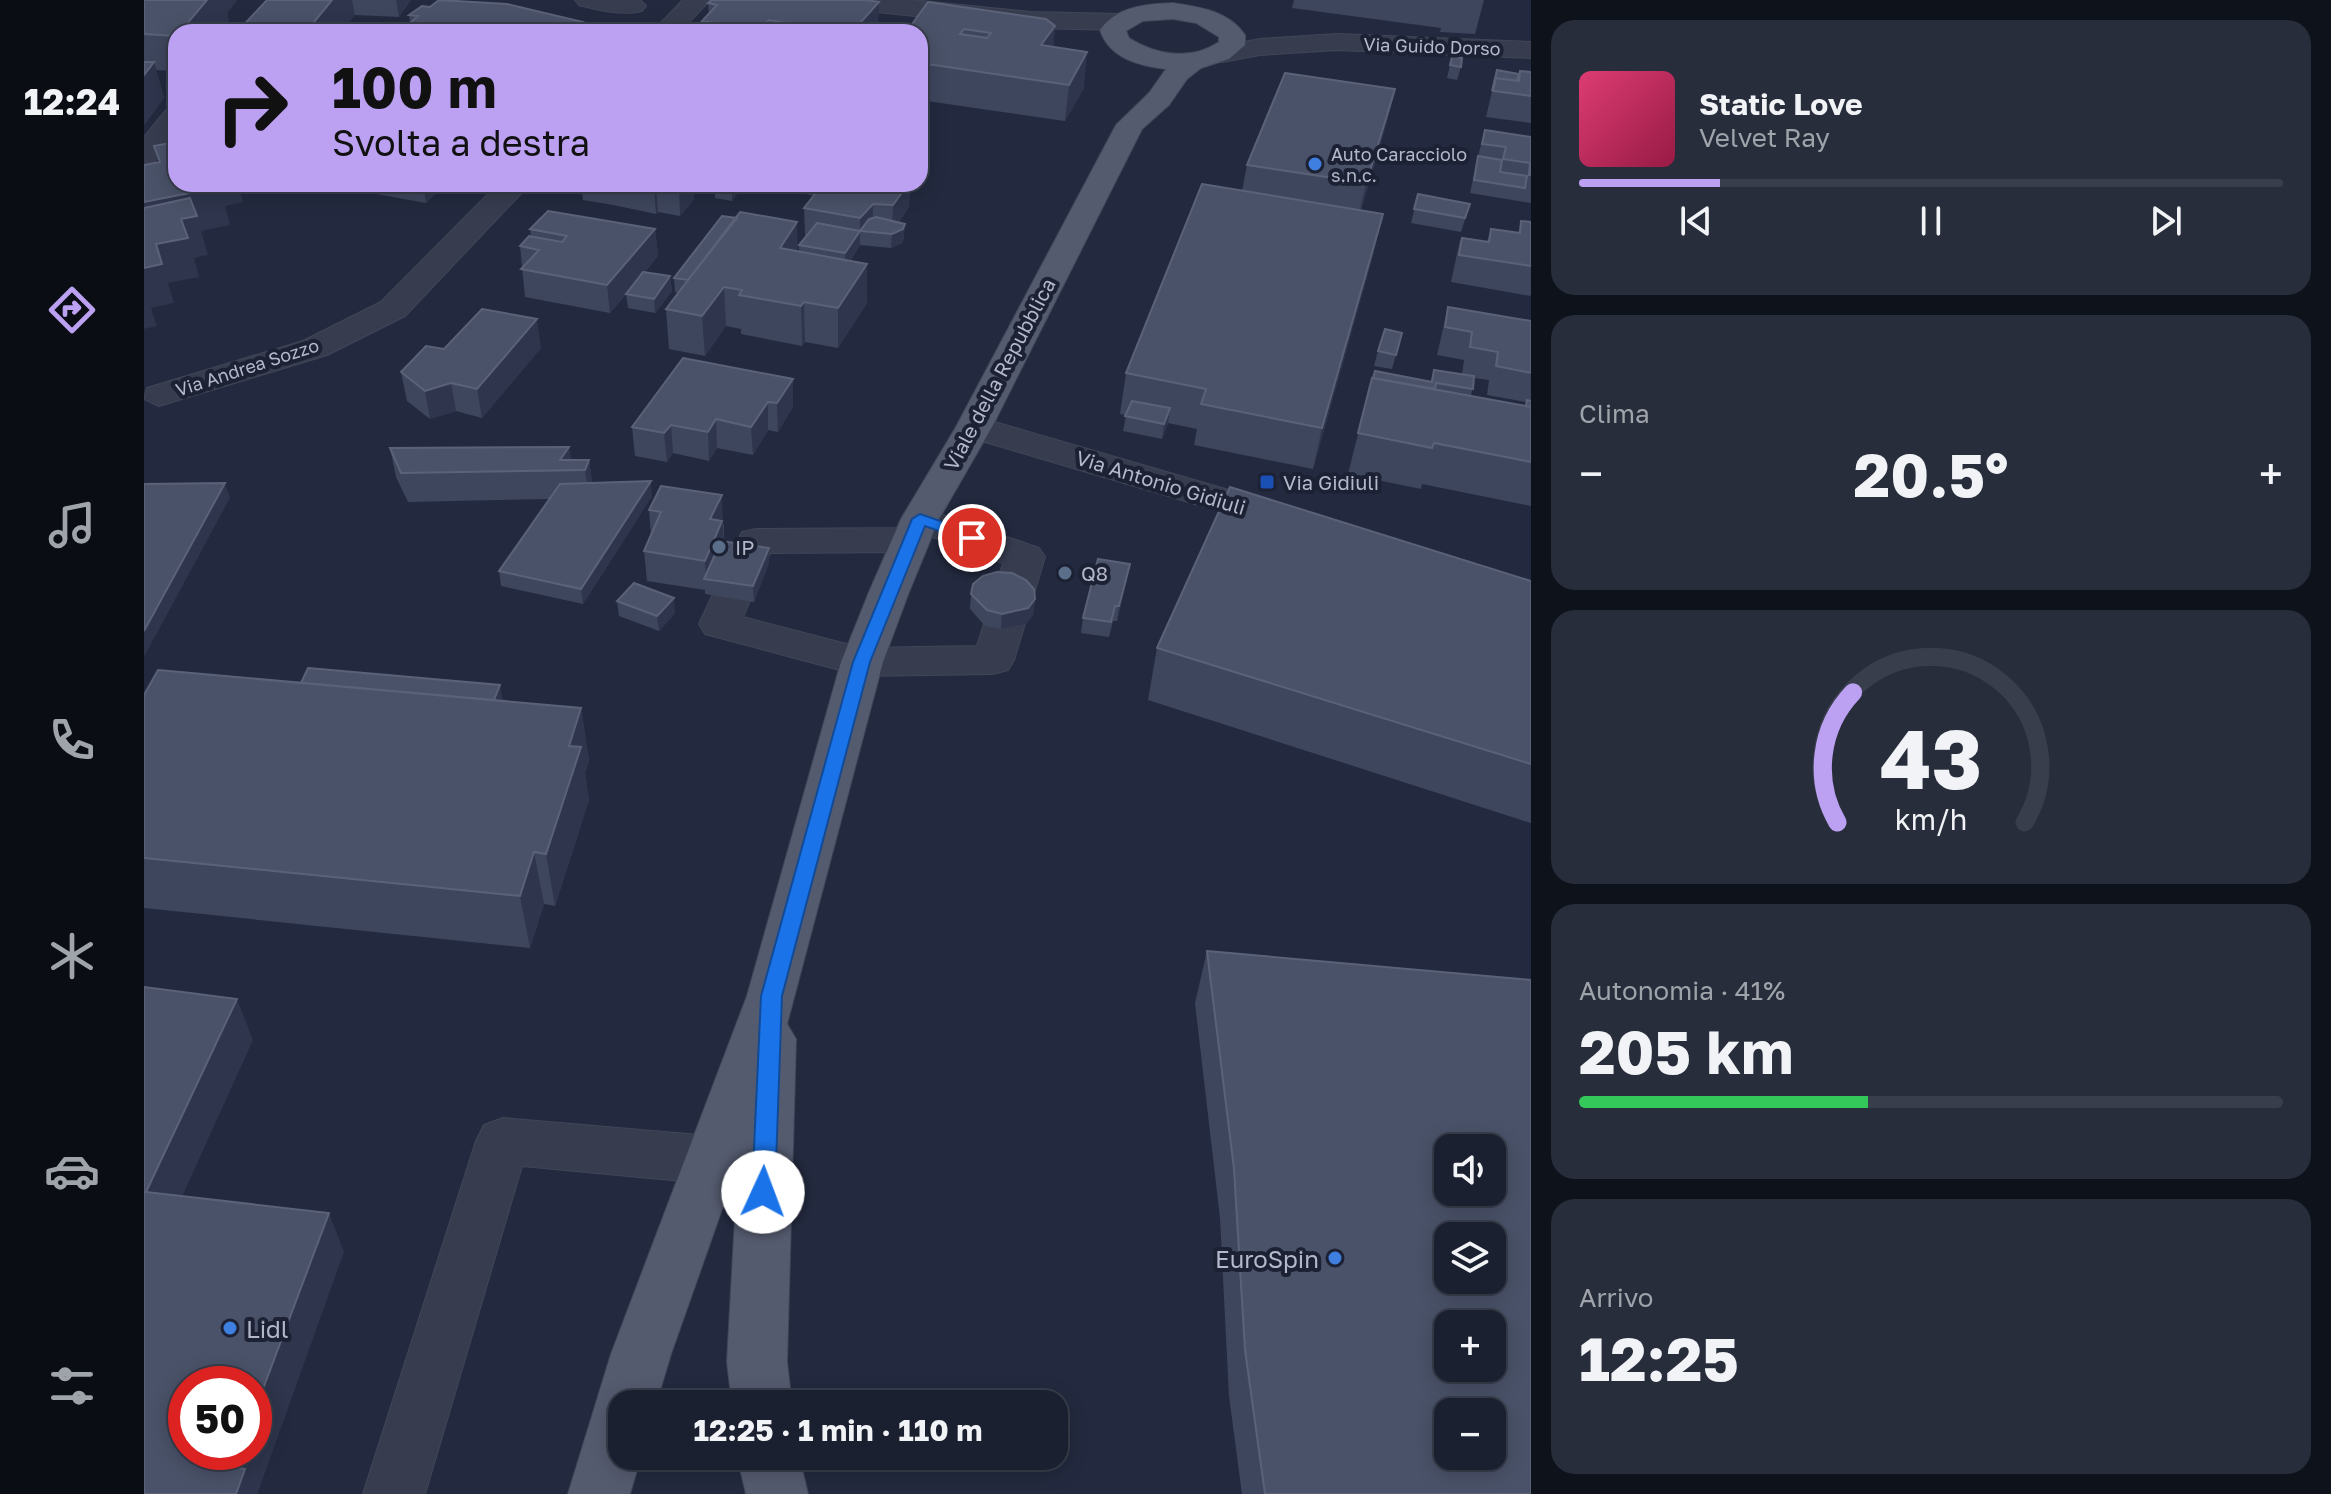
<!DOCTYPE html>
<html lang="it">
<head>
<meta charset="utf-8">
<style>
  :root { --surface:#1a202f; --page:#272d3b; --text:#f1f3f6; --muted:#9fa3aa; --line:#383e4b; --accent:#bca0f2 }
  body { margin:0; font-family:"Golos Text",sans-serif; background:var(--page); color:var(--text); height:100vh; display:flex; flex-direction:column; font-size:30px; white-space:nowrap }
  * { box-sizing:border-box; margin:0 }
  p { font-size:26px; color:var(--muted) }
  .icon { flex:none; width:44px; height:44px; fill:none; stroke:currentColor; stroke-width:2; stroke-linecap:round; stroke-linejoin:round }
  .map { position:relative; flex:1; overflow:hidden }
  .drawer { display:flex; flex-direction:column; gap:20px; padding:20px; background:#0e121a; width:800px }
  .drawer>* { flex:none }
  .top-card { position:absolute; left:24px; top:24px; width:760px; height:168px; border-radius:24px; box-shadow:0 4px 20px #0003,0 0 0 2px var(--line); background:#bca0f2; color:#111; overflow:hidden }
  .tools { position:absolute; left:1290px; top:1134px; display:grid; gap:16px }
  .tools a { display:grid; place-items:center; width:72px; height:72px; border-radius:16px; background:var(--surface); box-shadow:0 4px 20px #0003,0 0 0 2px var(--line); font-size:40px }
  .speed { position:absolute; left:24px; top:1366px; display:flex; gap:16px; font-size:40px; font-weight:700; text-align:center }
  .speed>* { display:grid; place-content:center; width:104px; height:104px; border-radius:50%; background:var(--surface); box-shadow:0 4px 20px #0003,0 0 0 2px var(--line); line-height:1 }
  .speed .limit { border:12px solid #d22; background:#fff; color:#111 }
  .pin { position:absolute; display:grid; place-items:center; width:68px; height:68px; color:#fff; margin:-34px; border:4px solid #fff; border-radius:50%; box-shadow:0 2px 8px #0007 }
  .me { position:absolute; width:88px; margin:-44px; rotate:2deg; stroke-linejoin:round; filter:drop-shadow(0 0 6px #0008) }
  .turn { display:flex; align-items:center; gap:28px; height:168px; padding:0 32px; font-size:36px }
  .turn .icon { width:104px; height:104px; stroke-width:2.5 }
  .turn b { display:block; font-size:56px; line-height:68px }
  .big { font-size:60px; font-weight:700; line-height:1.1 }
  .drawer .widget { flex:1; display:flex; flex-direction:column; justify-content:center; gap:12px; min-width:0; padding:0 28px; border-radius:24px; background:var(--page) }
  .drawer .dial { align-items:center; gap:0 }
  .dial svg { height:208px; overflow:visible; fill:none; stroke:var(--line); stroke-width:7; stroke-linecap:round; text-anchor:middle }
  .dial text { fill:var(--text); stroke:none }
  .song { display:flex; align-items:center; gap:24px }
  .cover { width:96px; height:96px; border-radius:12px; background:linear-gradient(135deg,hsl(340 70% 55%),hsl(340 70% 35%)) }
  .played { height:8px; border-radius:4px; background:linear-gradient(90deg,var(--accent) 20%,var(--line) 20%) }
  .keys { display:flex; justify-content:space-around; direction:ltr }
  .heat { display:flex; justify-content:space-between; align-items:center; font-size:44px; direction:ltr }
  .charge { height:12px; border-radius:6px; background:linear-gradient(90deg,#34c759 41%,var(--line) 0) }
  .trip { position:absolute; left:464px; top:1390px; width:460px; height:80px; border-radius:24px; background:var(--surface); box-shadow:0 4px 20px #0003,0 0 0 2px var(--line); font-weight:700; line-height:80px; text-align:center }
  main { display:flex; flex:1; min-height:0 }
  .menu { display:flex; flex-direction:column; width:144px; justify-content:space-around; align-items:center; background:#0a0d13; color:var(--muted) }
  .menu .icon { width:56px; height:56px }
  .menu .current { color:var(--accent) }
  .menu b { font-size:36px; color:var(--text) }
  .map>svg:first-child { display:block }
  .lines { fill:none; stroke-linecap:round; stroke-linejoin:round }
  .minor-casing { stroke:#404658; stroke-width:2 }
  .major-casing { stroke:#404658; stroke-width:2 }
  .minor { fill:#373d4f; fill-rule:evenodd }
  .major { fill:#555b6f; fill-rule:evenodd }
  .wall { fill:#3e465d; fill-rule:evenodd }
  .shaded-wall { fill:#2e354c }
  .building { fill:#4a5269; stroke:#5b6278; stroke-width:2; fill-rule:evenodd }
  .route { fill:#1a73e8; stroke:#114b97; stroke-width:2 }
  .shop-dot { fill:#3f7fe0; stroke:#1c2234; stroke-width:3 }
  .transit-dot { fill:#1a4fb4; stroke:#1c2234; stroke-width:3 }
  .service-dot { fill:#5c6f8a; stroke:#1c2234; stroke-width:3 }
  .labels { text-anchor:middle; dominant-baseline:central; stroke-width:8; stroke-linejoin:round; paint-order:stroke }
  .far-street-label { font-size:18px; fill:#b3b8ca; stroke:#1c2234 }
  .far-poi-label { font-size:18px; fill:#b3b8ca; stroke:#1c2234; text-anchor:start }
  .street-label { font-size:20px; fill:#b3b8ca; stroke:#1c2234 }
  .poi-label { font-size:20px; fill:#b3b8ca; stroke:#1c2234; text-anchor:start }
  .near-poi-label { font-size:24px; fill:#b3b8ca; stroke:#1c2234; text-anchor:end }
</style>
</head>
<body>
<main>
<nav class="menu">
<b>12:24</b>
<svg class="icon current" aria-label="directions" viewBox="0 0 24 24"><path d="M12 3l9 9-9 9-9-9zM9 14v-3h6M13 9l2 2-2 2"/></svg>
<svg class="icon" aria-label="music" viewBox="0 0 24 24"><path d="M9 18V5l10-2v13"/><circle cx="6" cy="18" r="3"/><circle cx="16" cy="16" r="3"/></svg>
<svg class="icon" aria-label="phone" viewBox="0 0 24 24"><path d="M5 4h4l2 5-3 2q2 4 5 5l2-3 5 2v4C11 20 4 13 5 4z"/></svg>
<svg class="icon" aria-label="climate" viewBox="0 0 24 24"><path d="M12 3v18M4 7l16 10M4 17L20 7"/></svg>
<svg class="icon" aria-label="car" viewBox="0 0 24 24"><path d="M5 17H2v-5l4-1 3-4h7l3 4 3 1v5h-3M9 17h6M6 11h13"/><circle cx="7" cy="17" r="2"/><circle cx="17" cy="17" r="2"/></svg>
<svg class="icon" aria-label="filters" viewBox="0 0 24 24"><path d="M4 7h16M4 17h16"/><circle cx="9" cy="7" r="2"/><circle cx="15" cy="17" r="2"/></svg>
</nav>
<div class="map">
<svg width="1387" height="1494" viewBox="0 0 1387 1494">
  <rect width="100%" height="100%" fill="#232a3f"/>
  <g class="lines">
    <g class="minor-casing">
      <path id="minor" d="M431 0H496L502 6 498 11C479 16 454 10 435 5Z
        M539 0H566L536 32H508Z
        M681 0H768L887 12 976 14 985 16 989 22 985 28 976 30 887 28 694 8 685 5Z
        M1193 34 1387 42V58L1193 50 1116 55 1078 62 1069 60 1065 54 1069 48 1116 39Z
        M32 107V135L10 162 0 165V137L22 110Z
        M354 184H386L261 316 183 355 15 406 0 399 3 388 159 341 237 302Z
        M830 416 1150 509 1155 517 1150 525 1136 529 817 435 812 427 817 419Z
        M776 507 895 548 901 557 870 660 864 670 849 674 718 676 561 634 555 624 598 532 612 529 764 528 757 519 762 511ZM783 535 859 563 833 646 718 648 599 617 626 553 767 552 781 549 786 540Z
        M359 1118 602 1139 621 1146 629 1163 621 1180 602 1187 378 1166 281 1494H219L332 1141 340 1125Z"/>
    </g>
    <g class="major-casing">
      <path id="major" d="M1029 3C1056 7 1085 11 1101 35V45L1085 59 1057 68 1043 79 1025 105 998 129 848 427 795 519 765 592 739 662 643 1024 652 1039 643 1362 648 1404H588L583 1362 594 1164 527 1354 512 1404H478V1456H497L486 1494H424L467 1354 603 996 697 662 725 592 757 519 812 427 972 125 1005 93 1022 69C995 66 965 58 956 30 973 6 1002 4 1029 3ZM1029 19 1052 23 1075 37V42C1047 61 1012 55 985 38L982 31 999 21Z
        M593 1456H655L664 1494H602Z"/>
    </g>
    <use href="#minor" class="minor"/>
    <use href="#major" class="major"/>
  </g>
  <path class="wall" d="M0 0H93L83 13 85 20 75 32H32V71L12 70 20 98 0 125Z
    M123 0H267L255 17 211 15 197 32H93Z
    M1150 0H1340L1331 34 1296 32 1297 28 1148 8Z
    M564 3 734 32H558V21L565 14Z
    M265 15 439 22 440 32H267Z
    M911 26 909 47 940 88 921 121 776 100V32L766 27Z
    M1308 57 1317 67 1313 80 1303 78Z
    M1353 70 1375 74 1387 72V123L1342 117Z
    M1251 89 1242 125 1217 210 1230 252 1169 469 1050 445 1053 429 1024 423 1018 439 979 431 982 415 976 414 982 373 1098 191 1103 165Z
    M1341 130 1387 137V203L1326 193 1334 156Z
    M177 184H302L282 203Z
    M439 184H601L588 201 571 198V193L561 191V188L549 187 550 199 536 216 514 212 512 214 469 205 439 200 437 186Z
    M658 184H766L765 207 755 222 760 238 758 243 747 248 716 245 706 261 723 303 694 348 661 342 658 346 597 334V329L582 326 561 356 525 349 522 309 534 293 531 292 530 278 655 252V245L663 236 661 235 660 208 670 196 658 193Z
    M1274 194 1326 204 1317 232 1267 223Z
    M1377 221 1387 222V296L1307 282 1316 240 1343 242 1347 229 1374 233Z
    M386 229H511L514 256 501 272 526 276 528 291 511 313 484 308 482 294 484 292 466 313 381 297 376 246 387 236Z
    M1304 307 1387 321V506L1278 484 1277 489 1204 474 1228 378 1286 382 1290 370 1318 374 1320 360 1293 355ZM1330 378 1345 380 1343 395 1382 402 1381 406 1327 396Z
    M1258 333 1248 369 1230 366 1234 351Z
    M397 348 338 418 312 411 286 419 263 401 257 372 300 349Z
    M649 379V407L634 432 624 430 609 455 573 448 565 461 529 453 523 462 491 456 488 427Z
    M425 447 427 460H445L448 483 508 496 439 604 357 586 355 571 405 499 264 502 252 477 246 448Z
    M517 486 580 524V541L625 563 610 602 561 594V590L503 581 500 551 507 535 505 510Z
    M986 564 983 579 973 621H969L965 637 937 633 939 618Z
    M1387 581V823L1004 700 1013 648Z
    M827 594 891 599 889 615 882 624 857 629 841 626 826 609Z
    M473 601 531 613 515 631 475 616Z
    M0 695 359 700 358 701 437 708 445 761 441 773 445 800 411 906 400 904 386 948 0 908Z
    M1063 951 1387 1494H1098L1085 1396 1076 1218 1051 1003Z"/>
  <path class="shaded-wall" d="M63 0H93L83 13 85 20 75 32H36Z
    M188 0H208L211 15 197 32H162Z
    M252 0H267L255 17Z
    M735 2 734 32H708Z
    M625 20V32H615V30Z
    M439 22 440 32H429Z
    M911 26 908 61 894 81 897 45Z
    M943 52 940 88 921 121 925 85Z
    M10 62 20 98 0 125V75Z
    M1251 89 1242 125 1213 222 1222 184Z
    M72 184H105L95 186 99 202 81 206 86 225 57 231 64 255 50 258 55 277 24 283 30 303 7 308 13 326 0 329V202Z
    M285 184H302L282 203 280 189Z
    M538 184H549L550 199 536 216 535 189Z
    M590 184H601L588 201V187Z
    M672 184H678L672 196Z
    M764 184H766L765 207 748 232 749 205Z
    M512 185 514 212 512 214 510 187Z
    M729 204V231H716V245L701 267V253L716 231V218Z
    M1239 214 1230 252 1169 469 1178 428Z
    M653 222 654 261 636 248Z
    M761 224 760 238 758 243 747 248 748 234Z
    M511 229 514 256 466 313 463 285Z
    M723 264V303L694 348V308Z
    M526 276 528 291 511 313 510 299Z
    M580 287 582 326 561 356 558 316Z
    M660 302 661 342 658 346 657 306Z
    M393 319 397 348 338 418 333 389Z
    M649 379V407L634 432 633 403Z
    M307 383 312 411 286 419 281 391Z
    M624 402V430L609 455 607 427Z
    M1026 408 1024 423 1018 439 1020 424Z
    M572 419 573 448 565 461 564 432Z
    M527 425 529 453 523 462 520 433Z
    M425 447 428 470 416 460Z
    M445 460 449 489 445 499 441 470Z
    M507 481 508 496 439 604 437 589Z
    M81 483 86 498 0 657V631Z
    M578 495 580 550 562 579 561 561 566 519Z
    M625 548V563L610 602 609 586Z
    M986 564 983 579 973 621 975 606Z
    M530 598 531 613 515 631 513 616Z
    M891 599 889 615 882 624 857 629 858 614Z
    M356 685 359 700 340 750 336 735Z
    M437 708 445 761 441 773 445 800 411 906 402 854 425 746Z
    M390 852 400 904 386 948 376 896Z
    M93 999 109 1040 22 1232 2 1192Z
    M185 1213 200 1252 114 1492 115 1494H92L90 1467 96 1452H110V1413Z"/>
  <path class="building" d="M0 0H63L36 32H32V36L0 34Z
    M123 0H188L162 32H93Z
    M295 0 363 4 439 22 429 32H295L299 28 266 23 274 16 265 15 278 6 286 7Z
    M568 0H722L735 2 708 32H640L648 24 625 20 615 30 558 21 573 5 564 3Z
    M784 2 902 19 911 26 897 45 943 52 925 85 776 63V32H736L742 24 766 27ZM820 29 847 33 843 38 816 34Z
    M1308 57 1318 58 1317 67 1306 65Z
    M0 62H10L0 75Z
    M1353 70 1375 74 1373 81 1352 78 1348 91Z
    M1376 71 1387 72V96L1349 91 1352 78 1375 81Z
    M1141 73 1251 89 1222 184 1188 181 1189 178 1103 165Z
    M32 125V184H74L76 187 0 202V165L16 162 10 146 32 142 25 126Z
    M1341 130 1387 137V175H1385L1386 163 1359 159 1362 147 1338 144Z
    M1334 156 1358 160 1356 172 1383 176 1381 188 1330 180Z
    M249 184H285L280 189Z
    M439 184H467V191L437 186Z
    M494 184H538L535 189 512 185 510 187Z
    M571 184H590L588 187Z
    M679 184H764L749 205 729 204 716 218 660 208Z
    M1058 184 1239 214 1178 428 1057 404 1062 389 982 373Z
    M1274 194 1326 204 1321 218 1270 209Z
    M46 198 53 216 37 219 44 238 12 244 18 264 0 268V208Z
    M404 211 511 229 463 285 377 269 395 250 376 246 385 236 418 242 423 236 386 229Z
    M596 212 653 222 636 248 723 264 694 308 660 302 657 306 595 295 598 290 580 287 558 316 522 309Z
    M578 216 593 218 544 280 530 278Z
    M732 217 761 224 759 229 748 234 716 231 725 219Z
    M1377 221 1387 222V266L1315 255 1318 238 1345 242 1347 229 1376 233Z
    M673 223 716 231 701 253 655 245Z
    M499 272 526 276 510 299 482 294Z
    M1304 307 1387 321V373L1352 366 1354 352 1326 347 1328 332 1301 327Z
    M338 309 393 319 333 389 307 383 281 391 257 372 282 346 300 349Z
    M1241 329 1258 333 1252 355 1234 351Z
    M539 358 649 379 633 403 624 402 607 427 572 419 564 432 527 425 520 433 488 427Z
    M1290 370 1330 376 1329 389 1292 383 1291 389 1229 378 1231 371 1288 382Z
    M1228 378 1387 407V462L1290 443 1288 448 1214 433Z
    M1383 400 1387 401V408L1382 406Z
    M988 401 1026 408 1020 424 981 416Z
    M425 447 416 460H445L441 470 257 473 246 448Z
    M507 481 437 589 355 571 416 484Z
    M81 483 0 631V484Z
    M517 486 578 495 566 519 578 521 561 561 500 551 517 512 505 510Z
    M1086 487 1387 581V764L1013 648Z
    M577 541 625 548 609 586 560 579Z
    M954 559 986 564 975 606H971L967 622 939 618Z
    M853 572 868 573 882 580 890 589 891 599 884 608 858 614 843 610 827 594 829 584 839 576Z
    M490 583 530 598 513 616 473 601Z
    M164 668 356 685 350 700 157 683Z
    M14 670 437 708 425 746 437 747 402 854 390 852 376 896 0 858V695Z
    M1063 951 1387 980V1494H1121L1101 1350 1090 1169ZM1304 1148H1348V1192H1304ZM1304 1236H1348V1280H1304ZM1304 1324H1348V1368H1304ZM1304 1412H1348V1456H1304Z
    M0 987 93 999 2 1192 185 1213 110 1413V1384H42V1452H96L90 1467 101 1469 92 1494H0Z"/>
  <path class="route" d="M776 514 834 534 836 538 828 543 781 526 726 662 638 996 631 1192 627 1200 619 1202 611 1200 608 1192 617 996 709 662 768 519Z"/>
  <g class="shop-dot">
    <circle cx="1171" cy="164" r="8"/>
    <circle cx="1191" cy="1258" r="8"/>
    <circle cx="86" cy="1328" r="8"/>
  </g>
  <rect class="transit-dot" x="1115" y="474" width="16" height="16" rx="4"/>
  <g class="service-dot">
    <circle cx="575" cy="547" r="8"/>
    <circle cx="921" cy="573" r="8"/>
  </g>
  <g class="labels">
    <g class="far-street-label">
      <text transform="translate(1288 46) rotate(2)">Via Guido Dorso</text>
      <text transform="translate(103 367) rotate(-18)">Via Andrea Sozzo</text>
    </g>
    <g class="far-poi-label">
      <text x="1187" y="154">Auto Caracciolo<tspan x="1187" dy="21">s.n.c.</tspan></text>
    </g>
    <g class="street-label">
      <text transform="translate(855 374) rotate(-62)">Viale della Repubblica</text>
      <text transform="translate(1017 482) rotate(17)">Via Antonio Gidiuli</text>
    </g>
    <g class="poi-label">
      <text x="1139" y="482">Via Gidiuli</text>
      <text x="591" y="547">IP</text>
      <text x="937" y="573">Q8</text>
    </g>
    <g class="near-poi-label">
      <text x="1175" y="1258">EuroSpin</text>
      <text x="102" y="1328" text-anchor="start">Lidl</text>
    </g>
  </g>
</svg>
<div class="tools">
<a><svg class="icon" aria-label="sound" viewBox="0 0 24 24"><path d="M4 9h4l5-4v14l-5-4H4zM17 9q2 3 0 6"/></svg></a>
<a><svg class="icon" aria-label="layers" viewBox="0 0 24 24"><path d="M12 4l9 5-9 5-9-5zM3 14l9 5 9-5"/></svg></a>
<a>+</a>
<a>−</a>
</div>
<div class="speed"><div class="limit">50</div></div>
<div class="pin" style="left:828px;top:538px;background:#d93025"><svg class="icon" aria-label="arrive" viewBox="0 0 24 24"><path d="M6 21V4h12l-3 4 3 4H6"/></svg></div>
<svg class="me" style="left:619px;top:1192px" viewBox="-20 -20 40 40"><circle r="19" fill="#fff"/><path d="M0-13L10 11 0 6-10 11z" fill="#1a73e8"/></svg>
<div class="trip">12:25 · 1 min · 110 m</div>
<div class="top-card">
<div class="turn"><svg class="icon" aria-label="right" viewBox="0 0 24 24"><path d="M7 20v-9h11M14 6l5 5-5 5"/></svg><div><b>100 m</b>Svolta a destra</div></div>
</div>
</div>
<section class="drawer">
<div class="widget">
<div class="song"><i class="cover"></i><div><b>Static Love</b><p>Velvet Ray</p></div></div>
<div class="played"></div>
<div class="keys"><svg class="icon" aria-label="previous" viewBox="0 0 24 24"><path d="M18 5L8 12l10 7zM5 5v14"/></svg><svg class="icon" aria-label="pause" viewBox="0 0 24 24"><path d="M8 5v14M16 5v14"/></svg><svg class="icon" aria-label="next" viewBox="0 0 24 24"><path d="M6 5l10 7-10 7zM19 5v14"/></svg></div>
</div>
<div class="widget"><p>Clima</p>
<div class="heat"><a>−</a><b class="big">20.5°</b><a>+</a></div>
</div>
<div class="widget dial"><svg viewBox="0 0 100 80">
<path d="M14 69A42 42 0 1 1 86 69"/>
<path d="M14 69A42 42 0 0 1 20 19" stroke="#bca0f2"/>
<text x="50" y="56" font-size="32" font-weight="700">43</text>
<text x="50" y="72" font-size="11">km/h</text>
</svg></div>
<div class="widget"><p>Autonomia · 41%</p><b class="big">205 km</b><div class="charge"></div></div>
<div class="widget"><p>Arrivo</p><b class="big">12:25</b></div>
</section>
</main>
</body>
</html>
